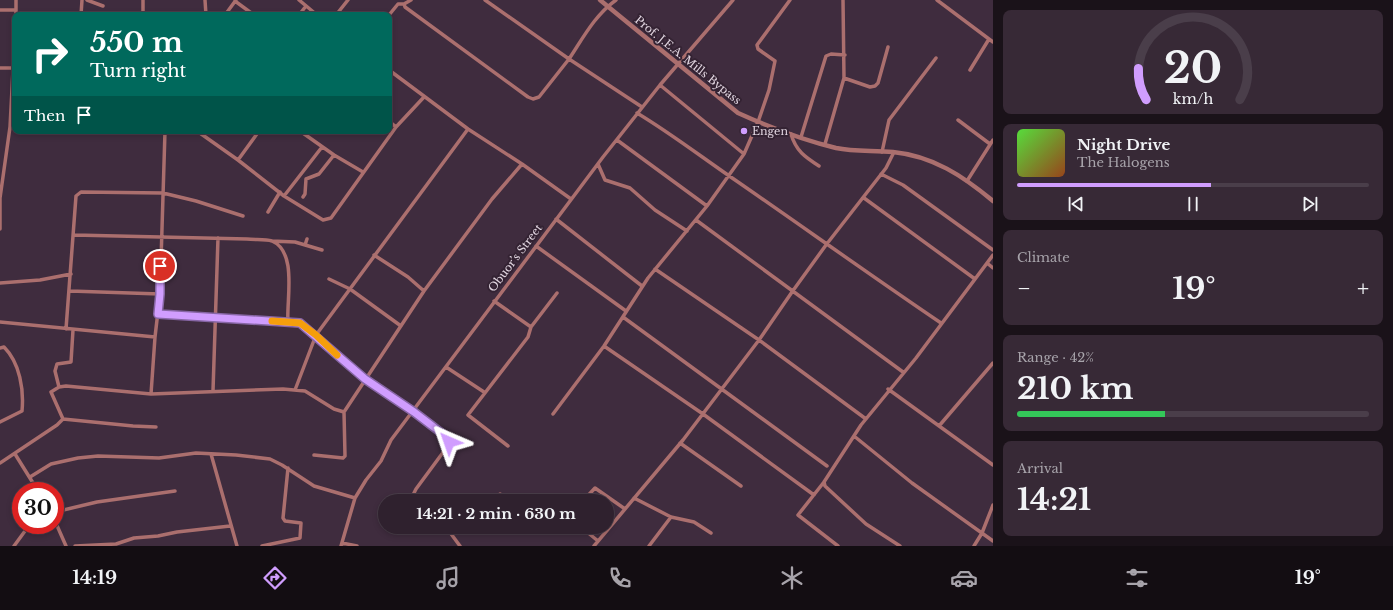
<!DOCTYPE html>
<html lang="en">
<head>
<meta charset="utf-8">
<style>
  :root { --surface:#2f212e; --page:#372936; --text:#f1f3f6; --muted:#a7a3aa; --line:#4a3e4a; --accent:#d09dfe }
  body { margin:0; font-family:"Libre Baskerville",serif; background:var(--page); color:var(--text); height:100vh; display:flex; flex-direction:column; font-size:15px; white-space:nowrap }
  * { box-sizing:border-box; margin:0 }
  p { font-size:13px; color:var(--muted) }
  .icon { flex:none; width:22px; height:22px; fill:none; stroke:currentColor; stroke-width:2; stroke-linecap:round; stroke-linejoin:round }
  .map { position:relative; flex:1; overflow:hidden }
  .panel { display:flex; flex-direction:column; gap:10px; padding:10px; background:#1a1219; width:400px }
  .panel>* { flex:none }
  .top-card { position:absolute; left:12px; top:12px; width:380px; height:122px; border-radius:8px; box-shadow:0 2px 6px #0003,0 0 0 1px var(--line); background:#00695c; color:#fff; overflow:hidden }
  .speed { position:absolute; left:12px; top:482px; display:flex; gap:8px; font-size:20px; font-weight:700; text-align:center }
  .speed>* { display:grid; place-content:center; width:52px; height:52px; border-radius:50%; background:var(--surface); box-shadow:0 2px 6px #0003,0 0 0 1px var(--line); line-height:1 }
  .speed .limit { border:6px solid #d22; background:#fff; color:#111 }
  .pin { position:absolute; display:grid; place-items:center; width:34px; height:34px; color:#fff; margin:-17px; border:2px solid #fff; border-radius:50%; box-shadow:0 1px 4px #0007 }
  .me { position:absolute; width:44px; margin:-22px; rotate:317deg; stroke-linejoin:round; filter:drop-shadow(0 0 3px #0008) }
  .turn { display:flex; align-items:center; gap:14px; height:84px; padding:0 12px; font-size:18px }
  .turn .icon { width:52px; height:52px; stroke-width:2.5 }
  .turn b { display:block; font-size:28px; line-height:34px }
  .then { display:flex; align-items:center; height:38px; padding:0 12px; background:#0003; gap:8px; font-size:15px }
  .big { font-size:30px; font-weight:700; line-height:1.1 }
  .panel .widget { flex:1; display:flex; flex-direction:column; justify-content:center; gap:6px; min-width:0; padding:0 14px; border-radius:8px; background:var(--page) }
  .panel .dial { align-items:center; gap:0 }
  .dial svg { height:104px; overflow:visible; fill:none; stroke:var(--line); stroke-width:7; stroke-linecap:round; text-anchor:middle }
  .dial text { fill:var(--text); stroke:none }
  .song { display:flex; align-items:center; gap:12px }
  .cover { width:48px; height:48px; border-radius:6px; background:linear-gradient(135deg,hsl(110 70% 55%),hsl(20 70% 35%)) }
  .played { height:4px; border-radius:2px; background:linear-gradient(90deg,var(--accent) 55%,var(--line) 55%) }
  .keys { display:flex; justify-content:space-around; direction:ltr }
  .heat { display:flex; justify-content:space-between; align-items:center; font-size:22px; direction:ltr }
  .charge { height:6px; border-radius:3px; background:linear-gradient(90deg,#34c759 42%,var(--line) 0) }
  .trip { position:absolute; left:378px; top:494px; width:236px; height:40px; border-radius:20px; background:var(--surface); box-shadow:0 2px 6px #0003,0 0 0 1px var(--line); font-weight:700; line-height:40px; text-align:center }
  .tab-bar { display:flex; height:64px; justify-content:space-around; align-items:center; background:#130d12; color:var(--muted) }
  .tab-bar .icon { width:28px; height:28px }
  .tab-bar .on { color:var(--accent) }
  .tab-bar b { font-size:18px; color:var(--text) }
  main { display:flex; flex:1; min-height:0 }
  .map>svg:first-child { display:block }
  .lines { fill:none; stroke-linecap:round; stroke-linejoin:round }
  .minor { stroke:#ab6f6e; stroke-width:3.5 }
  .tertiary { stroke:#ab6f6e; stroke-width:4.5 }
  .route-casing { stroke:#8766a5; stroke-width:10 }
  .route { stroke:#d09dfe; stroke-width:7 }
  .slow { stroke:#f59e0b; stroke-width:7 }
  .poi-dot { fill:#d09dfe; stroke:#342333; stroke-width:1.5 }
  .labels { text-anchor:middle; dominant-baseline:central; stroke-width:4; stroke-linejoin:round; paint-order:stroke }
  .street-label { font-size:11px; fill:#e1d5e0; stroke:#342333 }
  .poi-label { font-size:11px; fill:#e1d5e0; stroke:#342333; text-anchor:start }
</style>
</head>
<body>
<main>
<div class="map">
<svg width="993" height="546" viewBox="0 0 993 546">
  <rect width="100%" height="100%" fill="#3f2c3e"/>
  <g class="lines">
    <path class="minor" d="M16 0V15
      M87 0 103 6
      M205 0 206 15
      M299 0 317 15
      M411 0 404 4 405 7 528 97 533 99 539 97 569 59 485 0
      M616 0C595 15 583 38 569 59L642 107
      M937 0 993 42
      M235 1 254 15
      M0 10H16
      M81 15 82 0
      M143 15V0
      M225 15 236 0
      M299 15 306 6
      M336 15 348 0
      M389 15 398 4H404
      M0 68H14
      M389 70 468 129 522 164 571 199
      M970 70 989 39
      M844 78 870 87 875 86 878 83 888 47
      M660 85 744 154
      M637 113C672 134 704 159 738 182 806 229 873 277 941 323
      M958 120 990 144
      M389 121 396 127
      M197 131 238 160 284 196 323 220 331 218 396 127 424 97
      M300 131 334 155 363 172
      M791 134C796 151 805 157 819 166
      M801 137 826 56 831 54 845 55
      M617 140 707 206
      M825 144 844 78 843 0
      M882 152 889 120 936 58
      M238 160 259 131
      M598 164 605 180 630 188 655 210 687 231
      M881 174 903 185 993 250
      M967 181 993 140
      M284 196 322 147
      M303 197 305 194 306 179 319 174 334 155
      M864 198 975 279
      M268 212 280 192
      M556 219 642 286
      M696 220 903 372
      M0 229V198L10 127 15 31
      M74 235 247 239C255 240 265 239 272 241 298 252 286 301 288 323
      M272 241 295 242 322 250
      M305 245 307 239
      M536 246 626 311
      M374 255 408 277 424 291
      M987 263 993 268
      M655 269 759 340 866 419
      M329 279 350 289 401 326
      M0 283 40 280 71 274
      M70 291 160 294
      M494 301 531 327
      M158 313 300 323 305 326 365 379 414 412 448 438 447 447 416 489 413 495 414 501
      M623 317 827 466
      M0 322 155 337
      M66 329 76 196 81 192 163 193 196 201 243 216
      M604 346 703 414 814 495
      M0 348 4 347C20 363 24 390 22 411L0 422
      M446 367 484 392
      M59 387 55 371 57 364 71 362 73 330
      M888 389 993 465
      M295 390 316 335 468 129
      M213 391 218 238
      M151 394 155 337 160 294 165 131
      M553 414 604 346 648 278 707 206 744 154 758 122 769 90 775 61 758 49 757 45 790 0
      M63 419 51 392 59 387 66 386 151 394 283 389 305 391 334 409 344 412 424 291 492 199 522 164
      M939 426 993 363
      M854 436 912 483 993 541
      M680 443 741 486
      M508 446 468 415 528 337 531 327 557 293
      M15 454 38 491
      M211 454 237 546
      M314 455 343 458 345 456 344 412
      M0 463 57 425 63 419 133 426 156 427
      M30 477 51 464 78 458 98 456 159 458 196 453 236 455 270 459 282 465 314 486 355 498
      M824 482 825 486 866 524 900 546
      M634 498 671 517 694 522 711 533
      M492 501 500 494 512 501
      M583 501 595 488 625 509
      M55 512 97 502 175 491
      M55 521 66 546
      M446 527 460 546
      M551 527H554
      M581 527 598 541
      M342 543 357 546
      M14 546 25 531
      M75 546 116 544 134 538 158 536 177 532 230 526
      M262 546 300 538 301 523 285 521 283 518 288 468
      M341 546 355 498 366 480 381 461 391 440 603 157 660 85 733 0
      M594 546 683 440 759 340 792 292 826 245 886 168 894 152
      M649 546 671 517
      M838 546 798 515 824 482 861 425 916 358 993 255
      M974 546 982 533 993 505"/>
    <path class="tertiary" d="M600 0 738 113C769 127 803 140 836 148 855 152 874 150 893 152 933 156 963 176 993 201"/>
  </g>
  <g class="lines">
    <g class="route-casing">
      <path id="route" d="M160 266V294L158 314 300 323 365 379 414 412 448 438 449 442"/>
    </g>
    <use href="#route" class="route"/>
    <path class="slow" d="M272 321 300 323 316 335 337 355"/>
  </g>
  <circle class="poi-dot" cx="744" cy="131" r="4"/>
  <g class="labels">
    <g class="street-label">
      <text transform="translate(688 60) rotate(39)">Prof. J.E.A. Mills Bypass</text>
      <text transform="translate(515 258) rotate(-53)">Obuor’s Street</text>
    </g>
    <g class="poi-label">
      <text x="752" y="131">Engen</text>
    </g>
  </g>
</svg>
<div class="speed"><div class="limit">30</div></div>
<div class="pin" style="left:160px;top:266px;background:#d93025"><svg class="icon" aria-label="arrive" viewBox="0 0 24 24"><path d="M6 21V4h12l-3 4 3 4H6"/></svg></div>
<svg class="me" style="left:449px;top:442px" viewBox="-20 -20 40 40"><path d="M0-17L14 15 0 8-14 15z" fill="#d09dfe" stroke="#fff" stroke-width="4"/></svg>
<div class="trip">14:21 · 2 min · 630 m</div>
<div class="top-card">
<div class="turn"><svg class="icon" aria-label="right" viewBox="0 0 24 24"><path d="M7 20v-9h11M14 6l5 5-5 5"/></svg><div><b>550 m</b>Turn right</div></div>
<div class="then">Then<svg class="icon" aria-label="arrive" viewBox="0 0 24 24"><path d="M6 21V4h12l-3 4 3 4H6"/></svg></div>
</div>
</div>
<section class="panel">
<div class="widget dial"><svg viewBox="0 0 100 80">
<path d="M14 69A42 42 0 1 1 86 69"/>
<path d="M14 69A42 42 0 0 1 8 45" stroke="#d09dfe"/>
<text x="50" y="56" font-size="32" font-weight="700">20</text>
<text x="50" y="72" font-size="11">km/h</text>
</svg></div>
<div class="widget">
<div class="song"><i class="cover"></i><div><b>Night Drive</b><p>The Halogens</p></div></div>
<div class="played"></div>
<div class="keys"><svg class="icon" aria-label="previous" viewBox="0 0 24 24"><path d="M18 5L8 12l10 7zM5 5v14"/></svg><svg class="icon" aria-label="pause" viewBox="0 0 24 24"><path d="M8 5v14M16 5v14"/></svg><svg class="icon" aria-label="next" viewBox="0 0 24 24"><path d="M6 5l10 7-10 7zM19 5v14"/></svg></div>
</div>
<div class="widget"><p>Climate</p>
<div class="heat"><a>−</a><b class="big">19°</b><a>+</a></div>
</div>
<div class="widget"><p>Range · 42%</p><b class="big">210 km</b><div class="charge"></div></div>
<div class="widget"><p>Arrival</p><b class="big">14:21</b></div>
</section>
</main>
<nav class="tab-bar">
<b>14:19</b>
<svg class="icon on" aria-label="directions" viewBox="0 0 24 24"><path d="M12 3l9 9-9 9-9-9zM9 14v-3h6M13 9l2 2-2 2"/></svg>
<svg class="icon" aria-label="music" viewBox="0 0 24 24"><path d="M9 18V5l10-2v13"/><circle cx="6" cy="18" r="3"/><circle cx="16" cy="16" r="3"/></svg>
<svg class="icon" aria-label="phone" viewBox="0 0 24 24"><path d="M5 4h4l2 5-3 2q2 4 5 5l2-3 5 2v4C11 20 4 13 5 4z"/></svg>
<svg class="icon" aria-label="climate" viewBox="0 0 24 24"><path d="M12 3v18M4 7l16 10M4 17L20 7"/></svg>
<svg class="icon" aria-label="car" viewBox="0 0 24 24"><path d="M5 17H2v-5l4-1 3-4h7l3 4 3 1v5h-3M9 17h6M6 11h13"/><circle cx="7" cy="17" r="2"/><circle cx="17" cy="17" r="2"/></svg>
<svg class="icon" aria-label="filters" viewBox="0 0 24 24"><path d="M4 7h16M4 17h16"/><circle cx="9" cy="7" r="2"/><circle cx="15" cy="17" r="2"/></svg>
<b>19°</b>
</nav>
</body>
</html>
